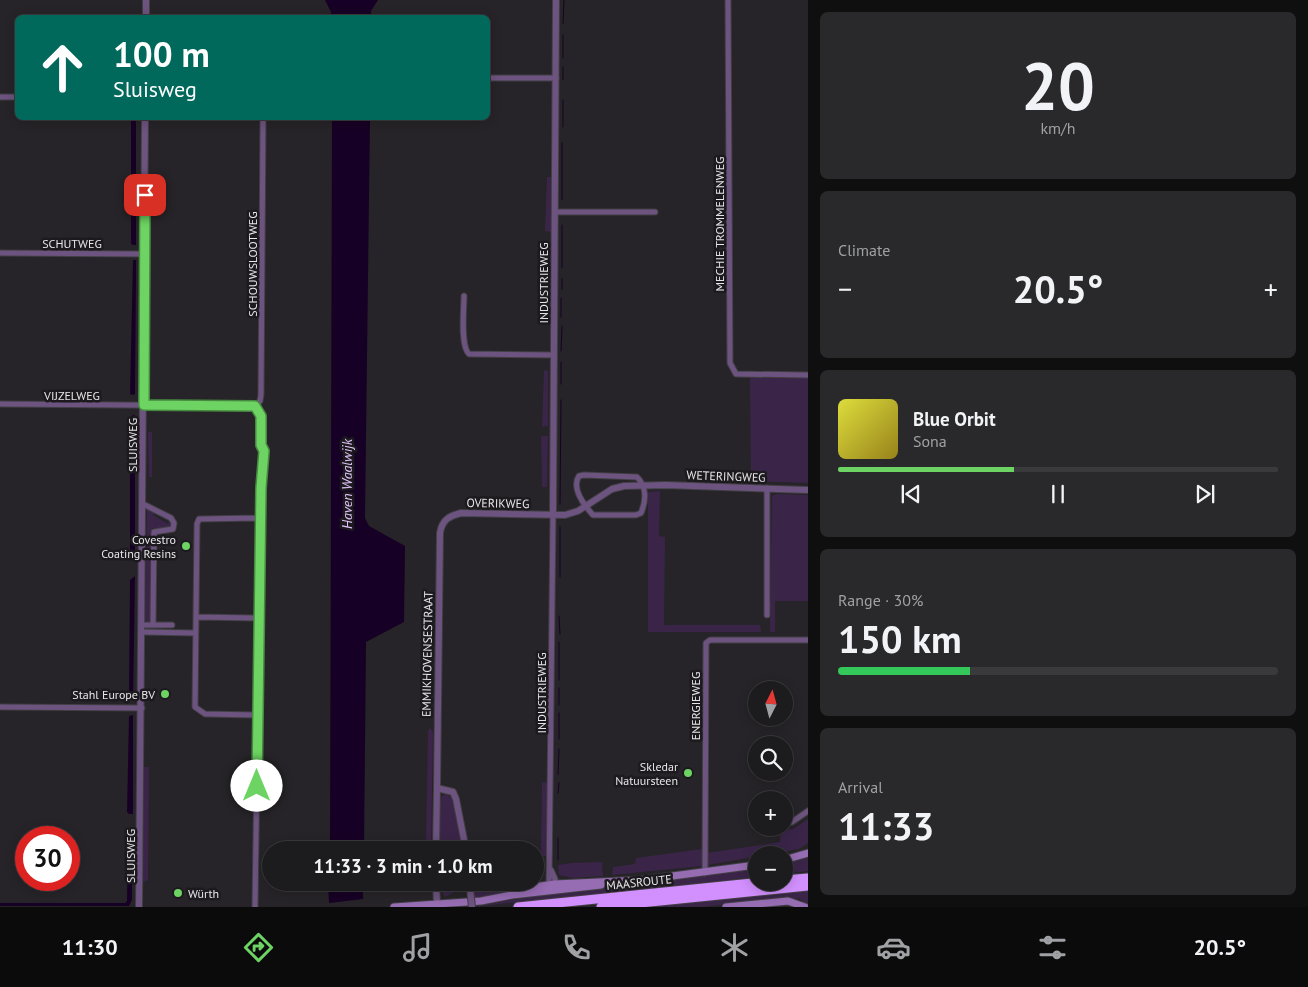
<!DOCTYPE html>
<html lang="en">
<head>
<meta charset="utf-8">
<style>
  :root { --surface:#1c1b1e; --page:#29282b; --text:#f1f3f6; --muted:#a0a1a4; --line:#3a393c; --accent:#6dd362 }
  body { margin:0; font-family:"PT Sans",sans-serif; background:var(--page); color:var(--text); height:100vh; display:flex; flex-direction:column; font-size:19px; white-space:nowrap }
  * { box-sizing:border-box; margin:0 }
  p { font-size:16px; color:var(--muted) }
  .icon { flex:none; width:28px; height:28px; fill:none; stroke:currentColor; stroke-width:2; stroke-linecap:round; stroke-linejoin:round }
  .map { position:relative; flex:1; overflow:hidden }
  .details { display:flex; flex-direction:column; gap:12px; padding:12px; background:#0f0f10; width:500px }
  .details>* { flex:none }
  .banner { position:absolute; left:15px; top:15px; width:475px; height:105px; border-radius:8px; box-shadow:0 2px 12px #0003,0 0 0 1px var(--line); background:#00695c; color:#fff; overflow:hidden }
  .needle { width:32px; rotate:6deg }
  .buttons { position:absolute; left:748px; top:681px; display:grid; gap:10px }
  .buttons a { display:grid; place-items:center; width:45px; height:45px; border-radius:50%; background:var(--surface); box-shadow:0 2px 12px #0003,0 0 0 1px var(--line); font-size:25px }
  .speed { position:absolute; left:15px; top:826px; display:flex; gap:10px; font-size:25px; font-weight:700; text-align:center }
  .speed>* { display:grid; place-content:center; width:65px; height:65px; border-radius:50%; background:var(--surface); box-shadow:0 2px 12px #0003,0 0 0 1px var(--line); line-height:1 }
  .speed .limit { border:8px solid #d22; background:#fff; color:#111 }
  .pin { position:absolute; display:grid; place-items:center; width:42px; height:42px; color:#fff; margin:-21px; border-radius:10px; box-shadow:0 2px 8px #0006 }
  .me { position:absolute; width:55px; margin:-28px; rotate:0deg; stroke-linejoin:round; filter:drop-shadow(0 0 4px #0008) }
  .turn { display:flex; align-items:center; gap:18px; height:105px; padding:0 15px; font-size:22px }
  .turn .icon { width:65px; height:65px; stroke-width:2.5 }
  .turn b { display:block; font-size:35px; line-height:42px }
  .big { font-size:38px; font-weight:800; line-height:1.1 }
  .details .tile { flex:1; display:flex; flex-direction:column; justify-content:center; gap:8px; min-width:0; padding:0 18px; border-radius:8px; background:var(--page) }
  .details .dial { align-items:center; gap:0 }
  .dial b { font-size:65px; line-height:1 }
  .song { display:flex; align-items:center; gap:15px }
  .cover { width:60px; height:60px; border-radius:8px; background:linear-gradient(135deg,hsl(60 70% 55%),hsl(50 70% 35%)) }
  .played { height:5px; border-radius:2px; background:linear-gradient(90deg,var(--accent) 40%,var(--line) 40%) }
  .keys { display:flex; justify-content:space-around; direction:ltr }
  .heat { display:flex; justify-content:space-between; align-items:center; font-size:28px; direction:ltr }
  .charge { height:8px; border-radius:4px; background:linear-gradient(90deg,#34c759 30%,var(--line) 0) }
  .trip { position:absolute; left:262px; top:841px; width:282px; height:50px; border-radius:25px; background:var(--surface); box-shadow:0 2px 12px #0003,0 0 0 1px var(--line); font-weight:800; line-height:50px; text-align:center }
  .dock { display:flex; height:80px; justify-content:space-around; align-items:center; background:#0b0b0c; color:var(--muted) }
  .dock .icon { width:35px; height:35px }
  .dock .selected { color:var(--accent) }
  .dock b { font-size:22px; color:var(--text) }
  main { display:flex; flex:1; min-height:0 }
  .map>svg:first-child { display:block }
  .green { fill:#3a2548 }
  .water { fill:#170025 }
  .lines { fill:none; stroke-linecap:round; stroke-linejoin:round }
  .stream { stroke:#170025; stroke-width:1 }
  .minor-casing { stroke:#413f43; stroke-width:7 }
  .tertiary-casing { stroke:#413f43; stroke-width:8 }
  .secondary-casing { stroke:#413f43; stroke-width:9 }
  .motorway-casing { stroke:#413f43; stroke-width:11 }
  .minor { stroke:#6d537f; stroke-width:5 }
  .tertiary { stroke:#6d537f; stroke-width:6 }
  .secondary { stroke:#966cb2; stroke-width:7 }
  .motorway { stroke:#d290fe; stroke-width:9 }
  .tertiary-bridge-casing { stroke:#413f43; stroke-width:8; stroke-linecap:butt }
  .tertiary-bridge { stroke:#6d537f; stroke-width:6 }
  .route-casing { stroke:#478940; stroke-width:12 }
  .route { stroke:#6dd362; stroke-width:9 }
  .poi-dot { fill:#6dd362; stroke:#1c1a1e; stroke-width:2 }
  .labels { text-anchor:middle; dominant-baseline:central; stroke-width:5; stroke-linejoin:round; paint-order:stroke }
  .street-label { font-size:12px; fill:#e7e6e8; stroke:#1c1a1e }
  .poi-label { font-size:12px; fill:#e7e6e8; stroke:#1c1a1e; text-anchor:end }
  .water-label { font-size:14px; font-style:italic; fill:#e0c1f7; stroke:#1c1a1e }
</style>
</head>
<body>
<main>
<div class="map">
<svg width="808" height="907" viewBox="0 0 808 907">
  <rect width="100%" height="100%" fill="#262428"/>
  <path class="green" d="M547 177H552V232L545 231Z
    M551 248 550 285H544L543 249Z
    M544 370 548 371V426L542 427Z
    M808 377V483L751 481 750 378Z
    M148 432H152V477H149Z
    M541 436H548L547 487H542Z
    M660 491 659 536 665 537 664 625H760L761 632H648V492Z
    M776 494 808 495V601H775V632H770L772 501V496Z
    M147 509 155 512 153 515 168 524 170 520 172 526 170 528H152L150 623 145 621Z
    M430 728 433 732 431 850H426L428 731Z
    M144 767H149L148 880 143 882Z
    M542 782 548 783 547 856H541Z
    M446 794 454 799 464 850H439L440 801 442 796Z
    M808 819V843L799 849 708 865 707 853 780 842 781 830 793 829Z
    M702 849V866L612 875 613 867 635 864 636 858Z
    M808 858V871L784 874V864Z
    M602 862 603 876 573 878 559 875 558 865 571 863Z
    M756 869V877L473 907 538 895Z
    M438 883H467L468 889 458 890 445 897Z
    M488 889 497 892H511L472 899 471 891Z
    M808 890V905L800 899 784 898 703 907H643Z"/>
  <path class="water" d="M325 0H378L371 11V18L331 17V12Z
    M131 118H136V245H134L131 244Z
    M332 118H370L365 518 369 526 405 546 404 622 366 642 364 850H330Z
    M133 260H136V277L135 394 133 395 130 394Z
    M135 415V560L130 559V425L131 416Z
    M135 576 133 700 129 699 130 580Z
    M133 715V814H129L127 812 129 716Z
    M128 837H132V900L129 906H0V903H125L127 901Z
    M328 883H363V899L329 903Z"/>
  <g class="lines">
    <path class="stream" d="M563 24 564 0
      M563 58V35
      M563 80V67
      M563 127V100
      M562 200V143
      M562 225V268
      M562 279V289
      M561 298V317
      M561 351 562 326
      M561 384V362
      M560 504 561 400
      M560 577V527
      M559 616 560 634
      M559 680V642
      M559 705V688
      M559 739V713
      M558 774 559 749
      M558 793 559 783
      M558 860V838"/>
    <g class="minor-casing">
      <path id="minor" d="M728 0 730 363 736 374 808 375
        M488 78H556
        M0 97H18
        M555 212H655
        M0 253 144 254
        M464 296C464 309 460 346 469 354L554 355
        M0 404 247 406H255L259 410 261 445 264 451 261 488 255 907
        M255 406 260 401 261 395 263 120
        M584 475 637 477C647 487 646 501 641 513L636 515H593C584 505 571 488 579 476Z
        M143 504 171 518 174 523 173 529 154 532 153 625
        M767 615V488
        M196 617 259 618
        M142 625H172
        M142 632 195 633
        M0 707 142 708
        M257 715 205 714 195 707 197 524 199 519 260 518
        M784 822H792L808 811
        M551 870 555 879 554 886
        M705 873 706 643 710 640H808
        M549 886 553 515"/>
    </g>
    <g class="tertiary-casing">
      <path id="tertiary" d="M146 18V0
        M553 515 556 0
        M437 788 440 533C442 520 449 516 461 513L565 515 578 511 612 489 624 486 666 485 808 490
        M436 850 437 788 453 792 456 799 466 850
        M436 882 437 906
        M139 907 145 118"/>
    </g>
    <g class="secondary-casing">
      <path id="secondary" d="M784 860 808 853
        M512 895 534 887 555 884 642 880 756 865
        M394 907 481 901 512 895 601 885
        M726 907 788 901 805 907"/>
    </g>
    <g class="motorway-casing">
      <path id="motorway" d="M784 880 808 878
        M518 907 762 882
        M601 907 808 886"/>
    </g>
    <use href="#minor" class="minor"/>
    <use href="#tertiary" class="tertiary"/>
    <use href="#secondary" class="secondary"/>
    <use href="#motorway" class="motorway"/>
    <g class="tertiary-bridge-casing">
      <path id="tertiary-bridge" d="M470 888 472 907"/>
    </g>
    <use href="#tertiary-bridge" class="tertiary-bridge"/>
  </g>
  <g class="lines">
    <g class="route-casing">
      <path id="route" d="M145 195 144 405 255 406 261 416V445L264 451 261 488 257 786"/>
    </g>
    <use href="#route" class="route"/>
  </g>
  <g class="poi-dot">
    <circle cx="186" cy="546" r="5"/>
    <circle cx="165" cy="694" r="5"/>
    <circle cx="688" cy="773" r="5"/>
    <circle cx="178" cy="893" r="5"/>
  </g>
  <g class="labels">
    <g class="street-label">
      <text transform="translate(719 224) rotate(-90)">MECHIE TROMMELENWEG</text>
      <text x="72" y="243">SCHUTWEG</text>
      <text transform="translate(252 264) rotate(-90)">SCHOUWSLOOTWEG</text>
      <text transform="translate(543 283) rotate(-90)">INDUSTRIEWEG</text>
      <text x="72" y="395">VIJZELWEG</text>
      <text transform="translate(132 445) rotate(-90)">SLUISWEG</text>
      <text transform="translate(726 476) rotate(2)">WETERINGWEG</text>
      <text transform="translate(498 503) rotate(1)">OVERIKWEG</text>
      <text transform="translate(427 654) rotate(-89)">EMMIKHOVENSESTRAAT</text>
      <text transform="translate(541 693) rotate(-90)">INDUSTRIEWEG</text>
      <text transform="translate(695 706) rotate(-90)">ENERGIEWEG</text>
      <text transform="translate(130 856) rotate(-90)">SLUISWEG</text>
      <text transform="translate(639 882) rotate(-6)">MAASROUTE</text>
    </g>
    <g class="poi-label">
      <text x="176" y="539">Covestro<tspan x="176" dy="14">Coating Resins</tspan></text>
      <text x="155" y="694">Stahl Europe BV</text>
      <text x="678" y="766">Skledar<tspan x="678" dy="14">Natuursteen</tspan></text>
      <text x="188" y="893" text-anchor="start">Würth</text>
    </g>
    <g class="water-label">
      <text transform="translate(347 484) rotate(-90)">Haven Waalwijk</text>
    </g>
  </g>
</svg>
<div class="buttons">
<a><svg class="needle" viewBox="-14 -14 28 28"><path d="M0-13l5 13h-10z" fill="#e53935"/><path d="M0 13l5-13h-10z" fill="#a0a1a4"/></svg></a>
<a><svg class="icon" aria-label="search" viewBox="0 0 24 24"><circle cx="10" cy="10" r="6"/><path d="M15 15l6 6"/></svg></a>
<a>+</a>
<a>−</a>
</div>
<div class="speed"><div class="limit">30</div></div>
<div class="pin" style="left:145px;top:195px;background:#d93025"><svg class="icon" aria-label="arrive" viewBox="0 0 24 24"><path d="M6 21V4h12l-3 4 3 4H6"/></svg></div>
<svg class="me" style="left:257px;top:786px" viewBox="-20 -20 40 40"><circle r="19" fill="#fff"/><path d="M0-13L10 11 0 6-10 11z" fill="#6dd362"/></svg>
<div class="trip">11:33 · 3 min · 1.0 km</div>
<div class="banner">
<div class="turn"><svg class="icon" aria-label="ahead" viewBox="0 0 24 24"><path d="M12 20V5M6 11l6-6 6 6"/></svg><div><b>100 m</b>Sluisweg</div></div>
</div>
</div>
<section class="details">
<div class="tile dial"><b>20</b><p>km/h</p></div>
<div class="tile"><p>Climate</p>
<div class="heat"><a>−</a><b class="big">20.5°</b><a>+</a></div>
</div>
<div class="tile">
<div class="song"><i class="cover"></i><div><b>Blue Orbit</b><p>Sona</p></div></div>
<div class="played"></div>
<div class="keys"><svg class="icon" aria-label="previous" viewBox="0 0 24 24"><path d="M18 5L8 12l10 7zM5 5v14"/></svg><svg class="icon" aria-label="pause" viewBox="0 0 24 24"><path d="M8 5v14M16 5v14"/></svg><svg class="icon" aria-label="next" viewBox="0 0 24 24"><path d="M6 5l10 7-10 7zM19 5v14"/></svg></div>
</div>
<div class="tile"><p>Range · 30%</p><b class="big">150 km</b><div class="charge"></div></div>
<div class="tile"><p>Arrival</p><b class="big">11:33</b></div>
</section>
</main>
<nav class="dock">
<b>11:30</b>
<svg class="icon selected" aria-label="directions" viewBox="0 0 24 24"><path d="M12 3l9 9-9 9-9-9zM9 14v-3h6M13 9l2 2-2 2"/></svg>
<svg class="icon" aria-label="music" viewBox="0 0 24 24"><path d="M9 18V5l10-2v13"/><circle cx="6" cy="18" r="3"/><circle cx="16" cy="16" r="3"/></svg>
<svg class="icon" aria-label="phone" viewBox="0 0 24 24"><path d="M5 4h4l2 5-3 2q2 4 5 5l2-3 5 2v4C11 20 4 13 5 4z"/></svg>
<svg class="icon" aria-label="climate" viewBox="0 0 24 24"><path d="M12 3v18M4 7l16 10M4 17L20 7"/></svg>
<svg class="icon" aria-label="car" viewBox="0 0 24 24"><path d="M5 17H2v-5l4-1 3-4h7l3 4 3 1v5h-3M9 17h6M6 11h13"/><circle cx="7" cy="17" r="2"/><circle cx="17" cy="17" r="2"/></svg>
<svg class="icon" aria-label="filters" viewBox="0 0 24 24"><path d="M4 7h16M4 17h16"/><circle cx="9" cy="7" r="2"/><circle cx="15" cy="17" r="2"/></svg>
<b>20.5°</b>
</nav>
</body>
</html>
